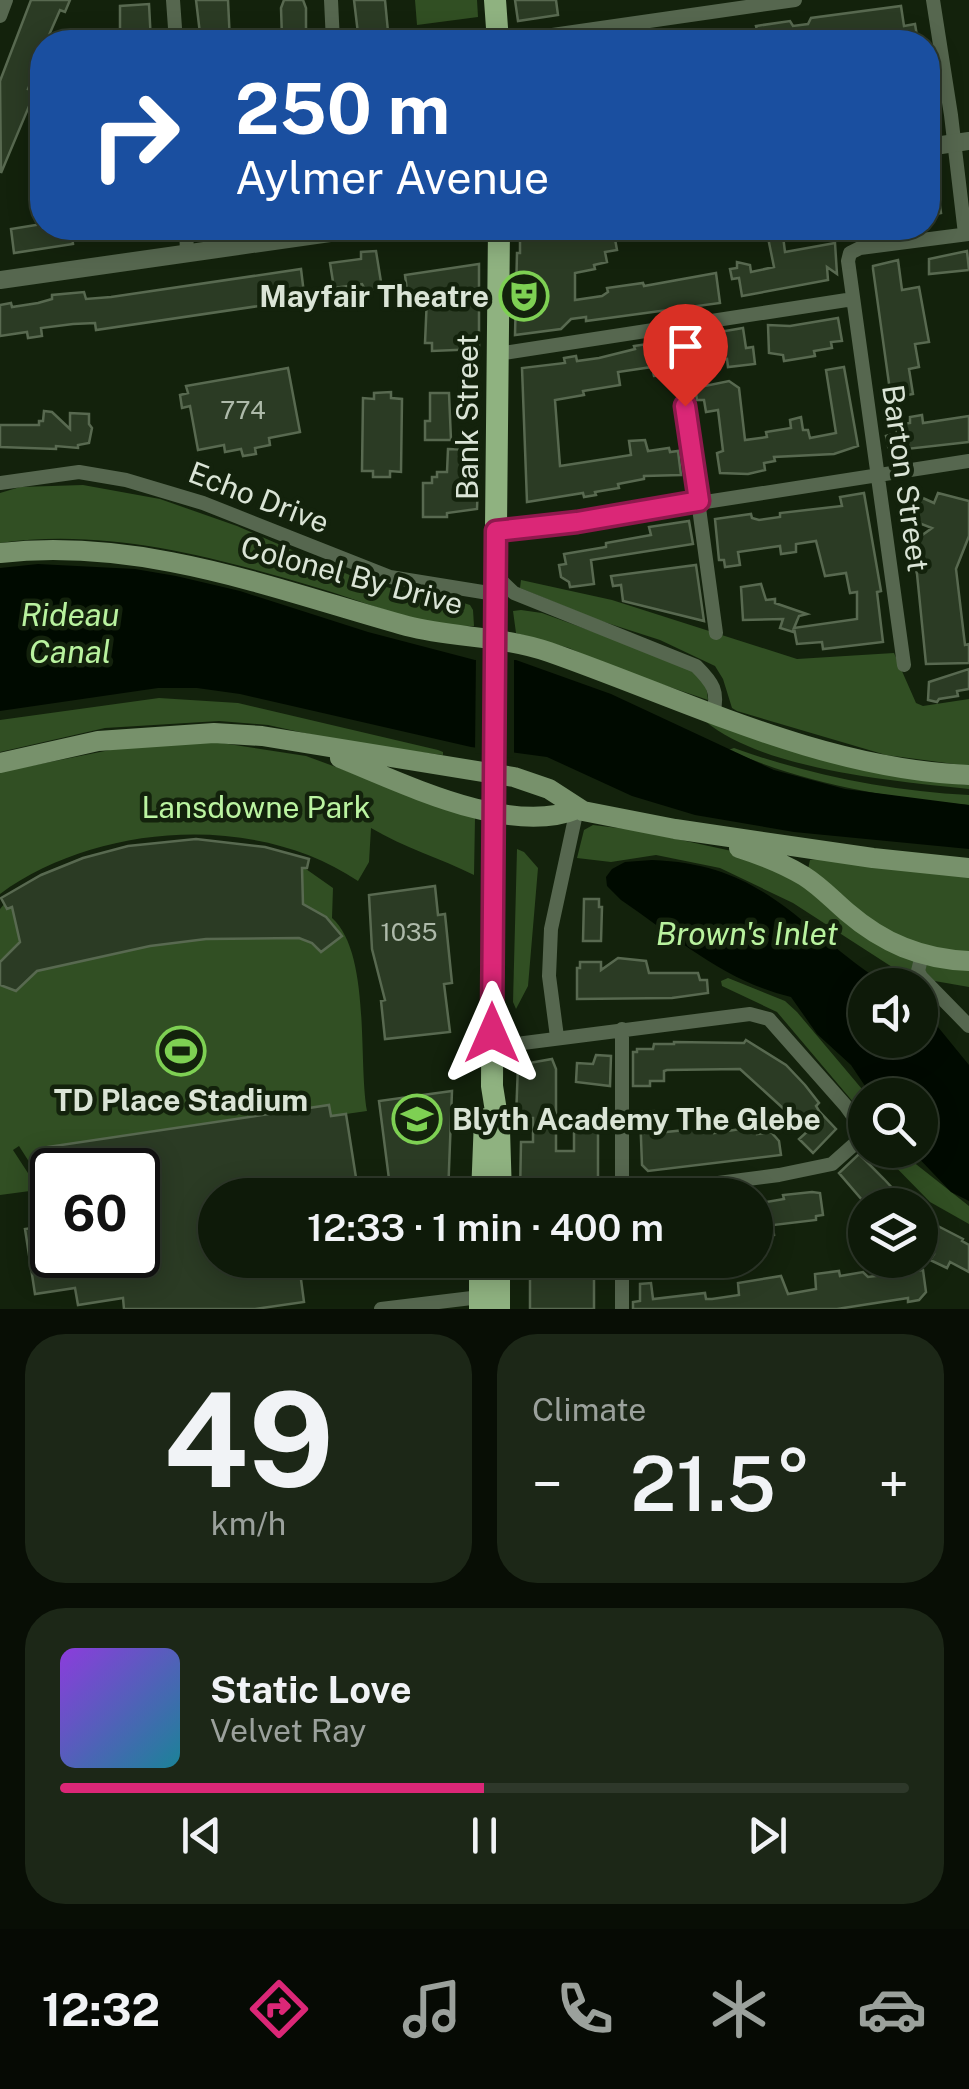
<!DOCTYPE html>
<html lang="en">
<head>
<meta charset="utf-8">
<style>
  :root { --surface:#0e1a09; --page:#1c2717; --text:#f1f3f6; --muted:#9ba19c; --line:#2e382a; --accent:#db2777 }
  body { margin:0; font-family:"Public Sans",sans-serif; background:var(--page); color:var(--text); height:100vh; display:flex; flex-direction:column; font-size:38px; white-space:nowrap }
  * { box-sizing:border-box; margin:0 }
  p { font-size:32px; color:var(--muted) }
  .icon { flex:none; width:55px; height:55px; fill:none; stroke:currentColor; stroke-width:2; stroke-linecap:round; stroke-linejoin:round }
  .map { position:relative; height:1309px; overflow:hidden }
  .panel { display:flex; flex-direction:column; gap:25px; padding:25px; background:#080e05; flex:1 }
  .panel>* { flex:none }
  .guide { position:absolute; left:30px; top:30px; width:910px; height:210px; border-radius:40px; box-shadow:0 5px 25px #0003,0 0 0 2px var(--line); background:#1a4fa0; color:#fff; overflow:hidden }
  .buttons { position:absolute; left:848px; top:968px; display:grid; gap:20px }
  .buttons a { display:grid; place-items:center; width:90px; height:90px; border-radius:50%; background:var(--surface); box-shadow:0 5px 25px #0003,0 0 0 2px var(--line); font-size:50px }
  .speed { position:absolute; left:30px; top:1148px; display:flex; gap:20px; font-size:50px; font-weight:700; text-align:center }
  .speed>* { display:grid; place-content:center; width:130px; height:130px; border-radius:50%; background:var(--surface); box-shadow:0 5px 25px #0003,0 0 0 2px var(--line); line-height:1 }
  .speed .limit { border:5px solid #111; border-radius:15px; background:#fff; color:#111 }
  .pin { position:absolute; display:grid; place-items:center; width:85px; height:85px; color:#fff; margin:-102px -42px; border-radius:50% 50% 50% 0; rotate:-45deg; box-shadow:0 0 10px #0007 }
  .pin .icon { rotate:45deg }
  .me { position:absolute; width:110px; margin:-55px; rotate:0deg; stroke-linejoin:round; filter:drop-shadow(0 0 8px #0008) }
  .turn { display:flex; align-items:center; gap:35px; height:210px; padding:0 40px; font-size:45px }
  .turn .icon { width:130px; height:130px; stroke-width:2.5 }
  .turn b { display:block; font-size:70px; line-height:85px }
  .big { font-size:75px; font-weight:600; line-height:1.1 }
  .panel .widget { flex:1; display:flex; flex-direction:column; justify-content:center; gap:15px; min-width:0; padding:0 35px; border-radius:40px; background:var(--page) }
  .panel .dial { align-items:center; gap:0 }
  .dial b { font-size:130px; line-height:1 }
  .song { display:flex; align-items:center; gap:30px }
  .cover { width:120px; height:120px; border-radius:15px; background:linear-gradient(135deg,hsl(270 70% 55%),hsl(190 70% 35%)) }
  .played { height:10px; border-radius:5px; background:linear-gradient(90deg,var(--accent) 50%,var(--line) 50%) }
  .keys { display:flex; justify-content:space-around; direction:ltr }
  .heat { display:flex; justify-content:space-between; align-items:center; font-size:55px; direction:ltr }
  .panel .tiles { flex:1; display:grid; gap:25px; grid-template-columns:1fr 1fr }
  .widget:last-child { grid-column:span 2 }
  .trip { position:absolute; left:198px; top:1178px; width:575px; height:100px; border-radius:50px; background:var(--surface); box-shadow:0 5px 25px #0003,0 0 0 2px var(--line); font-weight:600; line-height:100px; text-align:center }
  .dock { display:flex; height:160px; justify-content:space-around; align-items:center; background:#060a04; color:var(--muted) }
  .dock .icon { width:70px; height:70px }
  .dock .current { color:var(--accent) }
  .dock b { font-size:45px; color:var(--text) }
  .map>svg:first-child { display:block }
  .green { fill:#314f23; fill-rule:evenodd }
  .water { fill:#000a00 }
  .pier { fill:#13220c }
  .building { fill:#2b3b24; stroke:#586950; stroke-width:2.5 }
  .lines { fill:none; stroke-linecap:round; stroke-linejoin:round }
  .minor { stroke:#56674f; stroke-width:14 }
  .tertiary { stroke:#56674f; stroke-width:18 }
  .secondary { stroke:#77916b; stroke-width:20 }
  .primary { stroke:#8fb280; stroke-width:22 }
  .primary-bridge { stroke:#8fb280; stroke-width:22 }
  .route-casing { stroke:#8e194d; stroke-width:25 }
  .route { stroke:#db2777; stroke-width:18 }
  .labels { text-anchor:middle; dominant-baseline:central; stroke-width:9; stroke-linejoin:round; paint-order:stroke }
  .number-label { font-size:25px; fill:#aebaaa }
  .poi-label { font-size:30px; font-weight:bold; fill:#dae4d6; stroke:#13220c; text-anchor:end }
  .street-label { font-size:30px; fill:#dae4d6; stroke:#13220c }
  .park-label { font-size:30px; fill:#bbf4a1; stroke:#13220c }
  .water-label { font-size:32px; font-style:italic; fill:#b9f39f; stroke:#13220c }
</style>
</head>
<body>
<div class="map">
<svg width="969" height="1309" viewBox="0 0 969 1309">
  <rect width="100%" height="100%" fill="#13220c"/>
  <path class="green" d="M415 0H477L478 17 417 25Z
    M83 485 160 499 237 526 361 580 412 594 448 598 470 605 473 610 474 626C423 627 373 605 325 590 222 559 109 527 0 543V493L20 487Z
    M521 580 612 600 797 659 894 653 916 703 923 706 969 699V766L886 755 737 711 732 708 723 679 715 666 660 640 598 620 520 588Z
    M521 610 542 613 687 666 706 685 708 700 614 668 569 648 516 633 513 611Z
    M159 698 238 703 438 750 443 752V755L354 744 268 725 219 721 105 728 0 752V720Z
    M705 721 917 780 969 785V789C894 781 764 770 705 721Z
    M215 742 306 756 475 818 474 875C440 858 405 848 371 828L369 862 358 881C257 812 97 823 0 894V772L125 747Z
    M734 748C809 775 889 791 969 795V805C883 797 807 784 728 750Z
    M593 825 635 830 741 853 811 889 850 923 969 967V987L906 976 793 903 720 868 656 855 611 862 577 858 584 830Z
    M517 849 524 852 538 868 528 986 516 1009 513 1002Z
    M124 852 296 862 333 888 332 918C371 953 358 1060 367 1111L346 1114 356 1183 372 1182 374 1195H215V1260H347L348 1265 78 1305 74 1284 25 1229 47 1226 40 1179 19 1146 13 1150 39 1190 41 1198 32 1200 30 1191 0 1195V909C31 870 77 864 124 852ZM52 1170H138V1255H52Z
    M818 859 969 874V956L919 948 888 934 808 869 810 860Z
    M728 978 785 1001 797 1012 867 1095 865 1116 777 1012 722 986 721 981Z
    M879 1150H905L912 1161 969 1206V1224L930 1202Z"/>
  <path class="water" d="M38 564 135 569 176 576 240 591 368 632 475 660H516L611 694 774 770 845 789 969 805V849L794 832 695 815 632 796 547 757 471 747 240 694 197 688H158L0 711V568Z
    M652 860C760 864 792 919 873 976L879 985H865V1040H920V1005L969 1065V1201L951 1192 911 1150H920V1095H871L851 1065 817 1034 791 997C726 982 675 937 621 900L607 886 606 877 612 869 625 862Z"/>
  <path class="pier" d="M476 655H514V758L475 753Z"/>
  <path class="building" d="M31 0H70L65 12 60 10 46 42H42V68L38 66 28 89 35 92 1 173 0 81Z
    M196 0H228L230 42H201Z
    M284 0H303L306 8V40L286 41 285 38H282L281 8Z
    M354 0H385L389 42H359Z
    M515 0H556L558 15 518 21Z
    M149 4 151 42H120V6Z
    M901 6 904 26 915 24 918 42H899L898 33 876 37 877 42H754L752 30H757L756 26 790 21 793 26 808 24 811 18Z
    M928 162H934L941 213 928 216Z
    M42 224V228H71L73 244 14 253 11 229Z
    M530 228H613L617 250 605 252 607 262 594 265 595 269 575 273V300L602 296 608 292 607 288 643 283 644 286 716 273 720 303 586 321V317L571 319 561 329 515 335 517 253H520V232L530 230Z
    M766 228H782L785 252 835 243 837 274 827 267 828 280 742 296 739 278 732 279 730 269 737 268V262L750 265 751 272 774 267Z
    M376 251 382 288 366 291 362 284 334 288 330 263 361 259V252Z
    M967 251 969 270 929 274V259Z
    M898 260 902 290 919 287 929 342 915 344 919 367 909 369 913 394 891 398 873 269V266Z
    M479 264V349L432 351V343H425L427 297 408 299 405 275Z
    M301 269 305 302 272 307V304L96 330 95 323 73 324 41 328 42 336 28 338 27 332 0 336V305L11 303 12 307 38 303 52 299V295L84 292 86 299 111 297Z
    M838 318 842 341 831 342 832 348 814 351 815 356 784 361 783 355 769 353 768 325 790 326Z
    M743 328 746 348 753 347 755 364 728 367 727 359 709 362 707 338 713 337V333Z
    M682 339 689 365 666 368 667 375 654 376 652 367 618 372 620 385 583 391 584 395 555 400 560 466 631 455 629 441 645 440 648 451 669 448 670 452 678 451 681 475 644 476V479L618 484 619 488 595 492 596 495 584 497 583 493 527 502 522 368 565 363 564 358 576 356 577 361 599 358 635 349 634 346Z
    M844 367 858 446 834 454 774 457 775 461 764 463 765 470 748 474 720 473 717 453 723 451 718 410 706 412 704 400H697L695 388 729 381 739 388 745 440 767 437 766 432 791 428 790 420 801 417 803 430H808L810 438 836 433 826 370Z
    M288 368 300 432 269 438 270 445 255 448 256 454 243 456 241 449 225 452 224 445 198 450 190 406 182 408 180 395 188 393 186 386Z
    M391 392V398L402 399 401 472 390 471V477H373V471H362L363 398 374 399V393Z
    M430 393H449L451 440H425V421H430Z
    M44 411 52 412 70 429V413L89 414V424L92 428 89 443 78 445V448L56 446V449L0 447V425H39V421H43Z
    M922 415 923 423 969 416V442L889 451 886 436 897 433 896 425 910 423V417Z
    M448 449 476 450 479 456 477 509 447 513V517H423V483H432V477H437V472H447Z
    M864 493 881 591 877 592 883 642 823 649 822 642 797 644 794 628 793 632 780 628 783 619 743 620 741 587 761 584 766 600 775 599V603L807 614 799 616 794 628 857 619V592L850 593 846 573 825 576 816 541 796 544V552L781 554 780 546 738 552 740 565 725 567 724 560H719L715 519 751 514 752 518 759 520 780 517V513L842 506 840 497Z
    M938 493 969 501V536L956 569 965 645 969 644V663L926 664 917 574 911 549 914 541 932 528 906 518 902 508 906 500 916 495 934 503Z
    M689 521 693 544 591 560 594 584 570 587 569 582 561 577 559 565 566 564 564 554 606 547V543L651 535 649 527Z
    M696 565 704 621 623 601 621 585 613 586 611 576Z
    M969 669V689L957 691 958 696 939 699 937 702 928 700 929 682Z
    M196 839 265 847 309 859 307 868H302L303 904 326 917 342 936 321 952 312 943 299 938 206 939 150 946 37 971 16 991 0 985V962L20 942 12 907 7 909 1 898 41 875 83 858 128 846Z
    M435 886 438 915 445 914 452 983 444 984 450 1032 385 1039 381 1001 385 1000 372 949 369 895Z
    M584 899H599V907H602L601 941H583Z
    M618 958 646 961 649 973H698L700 980H707L708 993 672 998 577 999V968H580V962H601V970Z
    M746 1040 786 1065 805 1085 819 1103 816 1106 819 1111 836 1129 813 1153 799 1139 808 1131 740 1069 667 1070 664 1071V1081H650V1086H633V1052H637V1049H653L654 1044H674V1042L744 1043Z
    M596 1055 611 1056 610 1086 576 1082 577 1063 593 1064Z
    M552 1059 556 1069V1151H574V1131L598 1129V1195H520L521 1142H533V1118H516L518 1065Z
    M452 1091 448 1195H215V1260H337V1266L300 1272 304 1302 255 1309H124L123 1298 78 1305 75 1288 35 1294 25 1229 52 1225V1255H138V1170H52V1222L46 1223 36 1158 43 1157 41 1148 329 1105 331 1116 346 1114 357 1184 389 1179 379 1101Z
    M748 1107 751 1127H756L757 1134 771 1132 779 1141 781 1155 648 1171 642 1165 640 1112 654 1111 656 1133 713 1127 714 1133 741 1129V1108Z
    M859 1154 884 1179 908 1205H882L872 1194 863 1201 839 1173Z
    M812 1192 820 1193 823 1215 816 1216V1220L773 1225 774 1235 757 1238 755 1204 784 1199 783 1195Z
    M920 1222 926 1225 932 1223 963 1239 962 1241 969 1245V1272L950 1262 947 1268 930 1260 934 1254 920 1244Z
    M530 1260H571L573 1269H594V1309H530Z
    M923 1270 926 1292 919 1300 908 1302V1298L837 1309H633V1302L640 1301V1284L651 1283 653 1299 705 1293 706 1299H712L739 1295 738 1283 781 1276 788 1294 816 1289 815 1274 839 1271 840 1276 863 1272 868 1277Z"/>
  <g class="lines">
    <path class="minor" d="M173 0 176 42
      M331 0 333 42
      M933 0 951 115 965 234
      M0 16 6 0
      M504 42 795 0
      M186 228 187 253
      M497 354 853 299
      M685 405 716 633
      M0 483 79 472 126 480 203 503 390 577 495 594
      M496 531 577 522 969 461
      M496 576 514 593 696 666C713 683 719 691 713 715
      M904 665 848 261 850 253 860 248 969 234
      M922 955 918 971 921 977 969 1026
      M622 1029V1195
      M557 1037 549 976 551 929 577 809
      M492 1047 750 1014 769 1019 845 1105 863 1130 859 1140 832 1164 779 1175 625 1195
      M622 1260V1309
      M381 1309 480 1297"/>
    <path class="tertiary" d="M928 147 969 141
      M0 280 365 228"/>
    <path class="secondary" d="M0 553C142 537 274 589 407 626 454 638 503 636 549 652 686 700 821 769 969 775
      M340 758C403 783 510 837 577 809
      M0 763 98 741 214 733 262 736 514 777 549 789 583 811 675 829 873 858 969 868
      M739 848C761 855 784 864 804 876 820 886 833 900 847 912 883 943 921 959 969 961"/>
    <path class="primary" d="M495 0 498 42
      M495 626 499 228
      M493 902 492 1086 499 1130 501 1195
      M482 1195 485 1119
      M480 1309V1260
      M499 1309V1260"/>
    <path class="primary-bridge" d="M493 902 495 626"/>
  </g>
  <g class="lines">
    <g class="route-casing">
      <path id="route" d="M492 1033 496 531 577 522 699 501 685 406"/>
    </g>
    <use href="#route" class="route"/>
  </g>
  <defs>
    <g id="theatre-ring" transform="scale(2.5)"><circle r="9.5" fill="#13220c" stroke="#7ed053" stroke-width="1.5"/><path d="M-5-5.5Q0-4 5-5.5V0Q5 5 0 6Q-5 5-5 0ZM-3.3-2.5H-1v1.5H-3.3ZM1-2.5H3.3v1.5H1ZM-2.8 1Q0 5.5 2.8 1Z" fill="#7ed053"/></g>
    <g id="stadium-ring" transform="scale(2.5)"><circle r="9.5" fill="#13220c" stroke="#7ed053" stroke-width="1.5"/><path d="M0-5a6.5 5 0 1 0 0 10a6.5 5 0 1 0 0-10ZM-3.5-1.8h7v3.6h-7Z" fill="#7ed053"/></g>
    <g id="school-ring" transform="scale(2.5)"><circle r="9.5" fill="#13220c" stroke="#7ed053" stroke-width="1.5"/><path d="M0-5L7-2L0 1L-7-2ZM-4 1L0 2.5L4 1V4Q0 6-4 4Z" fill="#7ed053"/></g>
  </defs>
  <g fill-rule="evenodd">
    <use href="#theatre-ring" x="524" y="296"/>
    <use href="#stadium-ring" x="181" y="1051"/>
    <use href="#school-ring" x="417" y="1119"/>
  </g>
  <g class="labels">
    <g class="number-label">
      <text x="243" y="410">774</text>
      <text x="409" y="932">1035</text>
    </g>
    <g class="poi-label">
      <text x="489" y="296">Mayfair Theatre</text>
      <text x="181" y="1100" text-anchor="middle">TD Place Stadium</text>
      <text x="452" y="1119" text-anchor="start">Blyth Academy The Glebe</text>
    </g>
    <g class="street-label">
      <text transform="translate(467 417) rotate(-90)">Bank Street</text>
      <text transform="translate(906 478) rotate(82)">Barton Street</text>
      <text transform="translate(259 497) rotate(21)">Echo Drive</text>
      <text transform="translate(352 575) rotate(15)">Colonel By Drive</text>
    </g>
    <g class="park-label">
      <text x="256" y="807">Lansdowne Park</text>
    </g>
    <g class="water-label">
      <text x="70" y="614">Rideau<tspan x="70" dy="37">Canal</tspan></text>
      <text x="747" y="933">Brown's Inlet</text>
    </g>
  </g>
</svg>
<div class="buttons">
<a><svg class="icon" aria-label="sound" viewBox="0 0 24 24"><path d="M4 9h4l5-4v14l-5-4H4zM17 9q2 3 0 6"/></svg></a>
<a><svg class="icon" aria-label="search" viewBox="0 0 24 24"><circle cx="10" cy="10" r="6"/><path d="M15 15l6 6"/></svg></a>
<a><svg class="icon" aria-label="layers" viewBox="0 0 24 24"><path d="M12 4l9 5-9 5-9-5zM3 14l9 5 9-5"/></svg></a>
</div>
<div class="speed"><div class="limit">60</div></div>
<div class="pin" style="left:685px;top:406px;background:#d93025"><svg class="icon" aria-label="arrive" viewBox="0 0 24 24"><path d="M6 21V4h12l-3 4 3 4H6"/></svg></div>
<svg class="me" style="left:492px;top:1033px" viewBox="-20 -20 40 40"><path d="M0-17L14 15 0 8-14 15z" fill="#db2777" stroke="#fff" stroke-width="4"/></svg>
<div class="trip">12:33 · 1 min · 400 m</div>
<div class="guide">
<div class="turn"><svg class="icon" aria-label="right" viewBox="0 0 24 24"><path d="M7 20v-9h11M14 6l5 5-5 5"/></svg><div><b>250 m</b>Aylmer Avenue</div></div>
</div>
</div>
<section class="panel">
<div class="tiles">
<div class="widget dial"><b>49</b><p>km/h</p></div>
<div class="widget"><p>Climate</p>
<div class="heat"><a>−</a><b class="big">21.5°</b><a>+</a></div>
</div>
<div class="widget">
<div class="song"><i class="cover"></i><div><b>Static Love</b><p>Velvet Ray</p></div></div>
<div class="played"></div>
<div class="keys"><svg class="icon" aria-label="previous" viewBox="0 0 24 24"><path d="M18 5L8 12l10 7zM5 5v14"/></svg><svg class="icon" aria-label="pause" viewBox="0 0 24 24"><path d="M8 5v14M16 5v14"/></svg><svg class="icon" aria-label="next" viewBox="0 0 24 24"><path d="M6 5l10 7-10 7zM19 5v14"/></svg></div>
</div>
</div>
</section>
<nav class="dock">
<b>12:32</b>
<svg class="icon current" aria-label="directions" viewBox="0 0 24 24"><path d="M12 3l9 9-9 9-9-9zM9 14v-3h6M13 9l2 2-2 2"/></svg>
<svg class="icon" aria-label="music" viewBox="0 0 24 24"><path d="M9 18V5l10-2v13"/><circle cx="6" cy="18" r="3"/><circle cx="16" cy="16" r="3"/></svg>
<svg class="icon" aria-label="phone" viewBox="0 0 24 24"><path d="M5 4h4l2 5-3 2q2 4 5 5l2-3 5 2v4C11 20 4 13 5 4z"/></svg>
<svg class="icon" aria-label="climate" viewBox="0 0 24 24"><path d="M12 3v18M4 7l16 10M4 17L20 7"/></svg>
<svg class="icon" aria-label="car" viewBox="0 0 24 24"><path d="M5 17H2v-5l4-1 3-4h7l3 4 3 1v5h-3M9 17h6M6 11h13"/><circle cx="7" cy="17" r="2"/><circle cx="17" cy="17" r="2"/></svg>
</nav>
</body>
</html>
